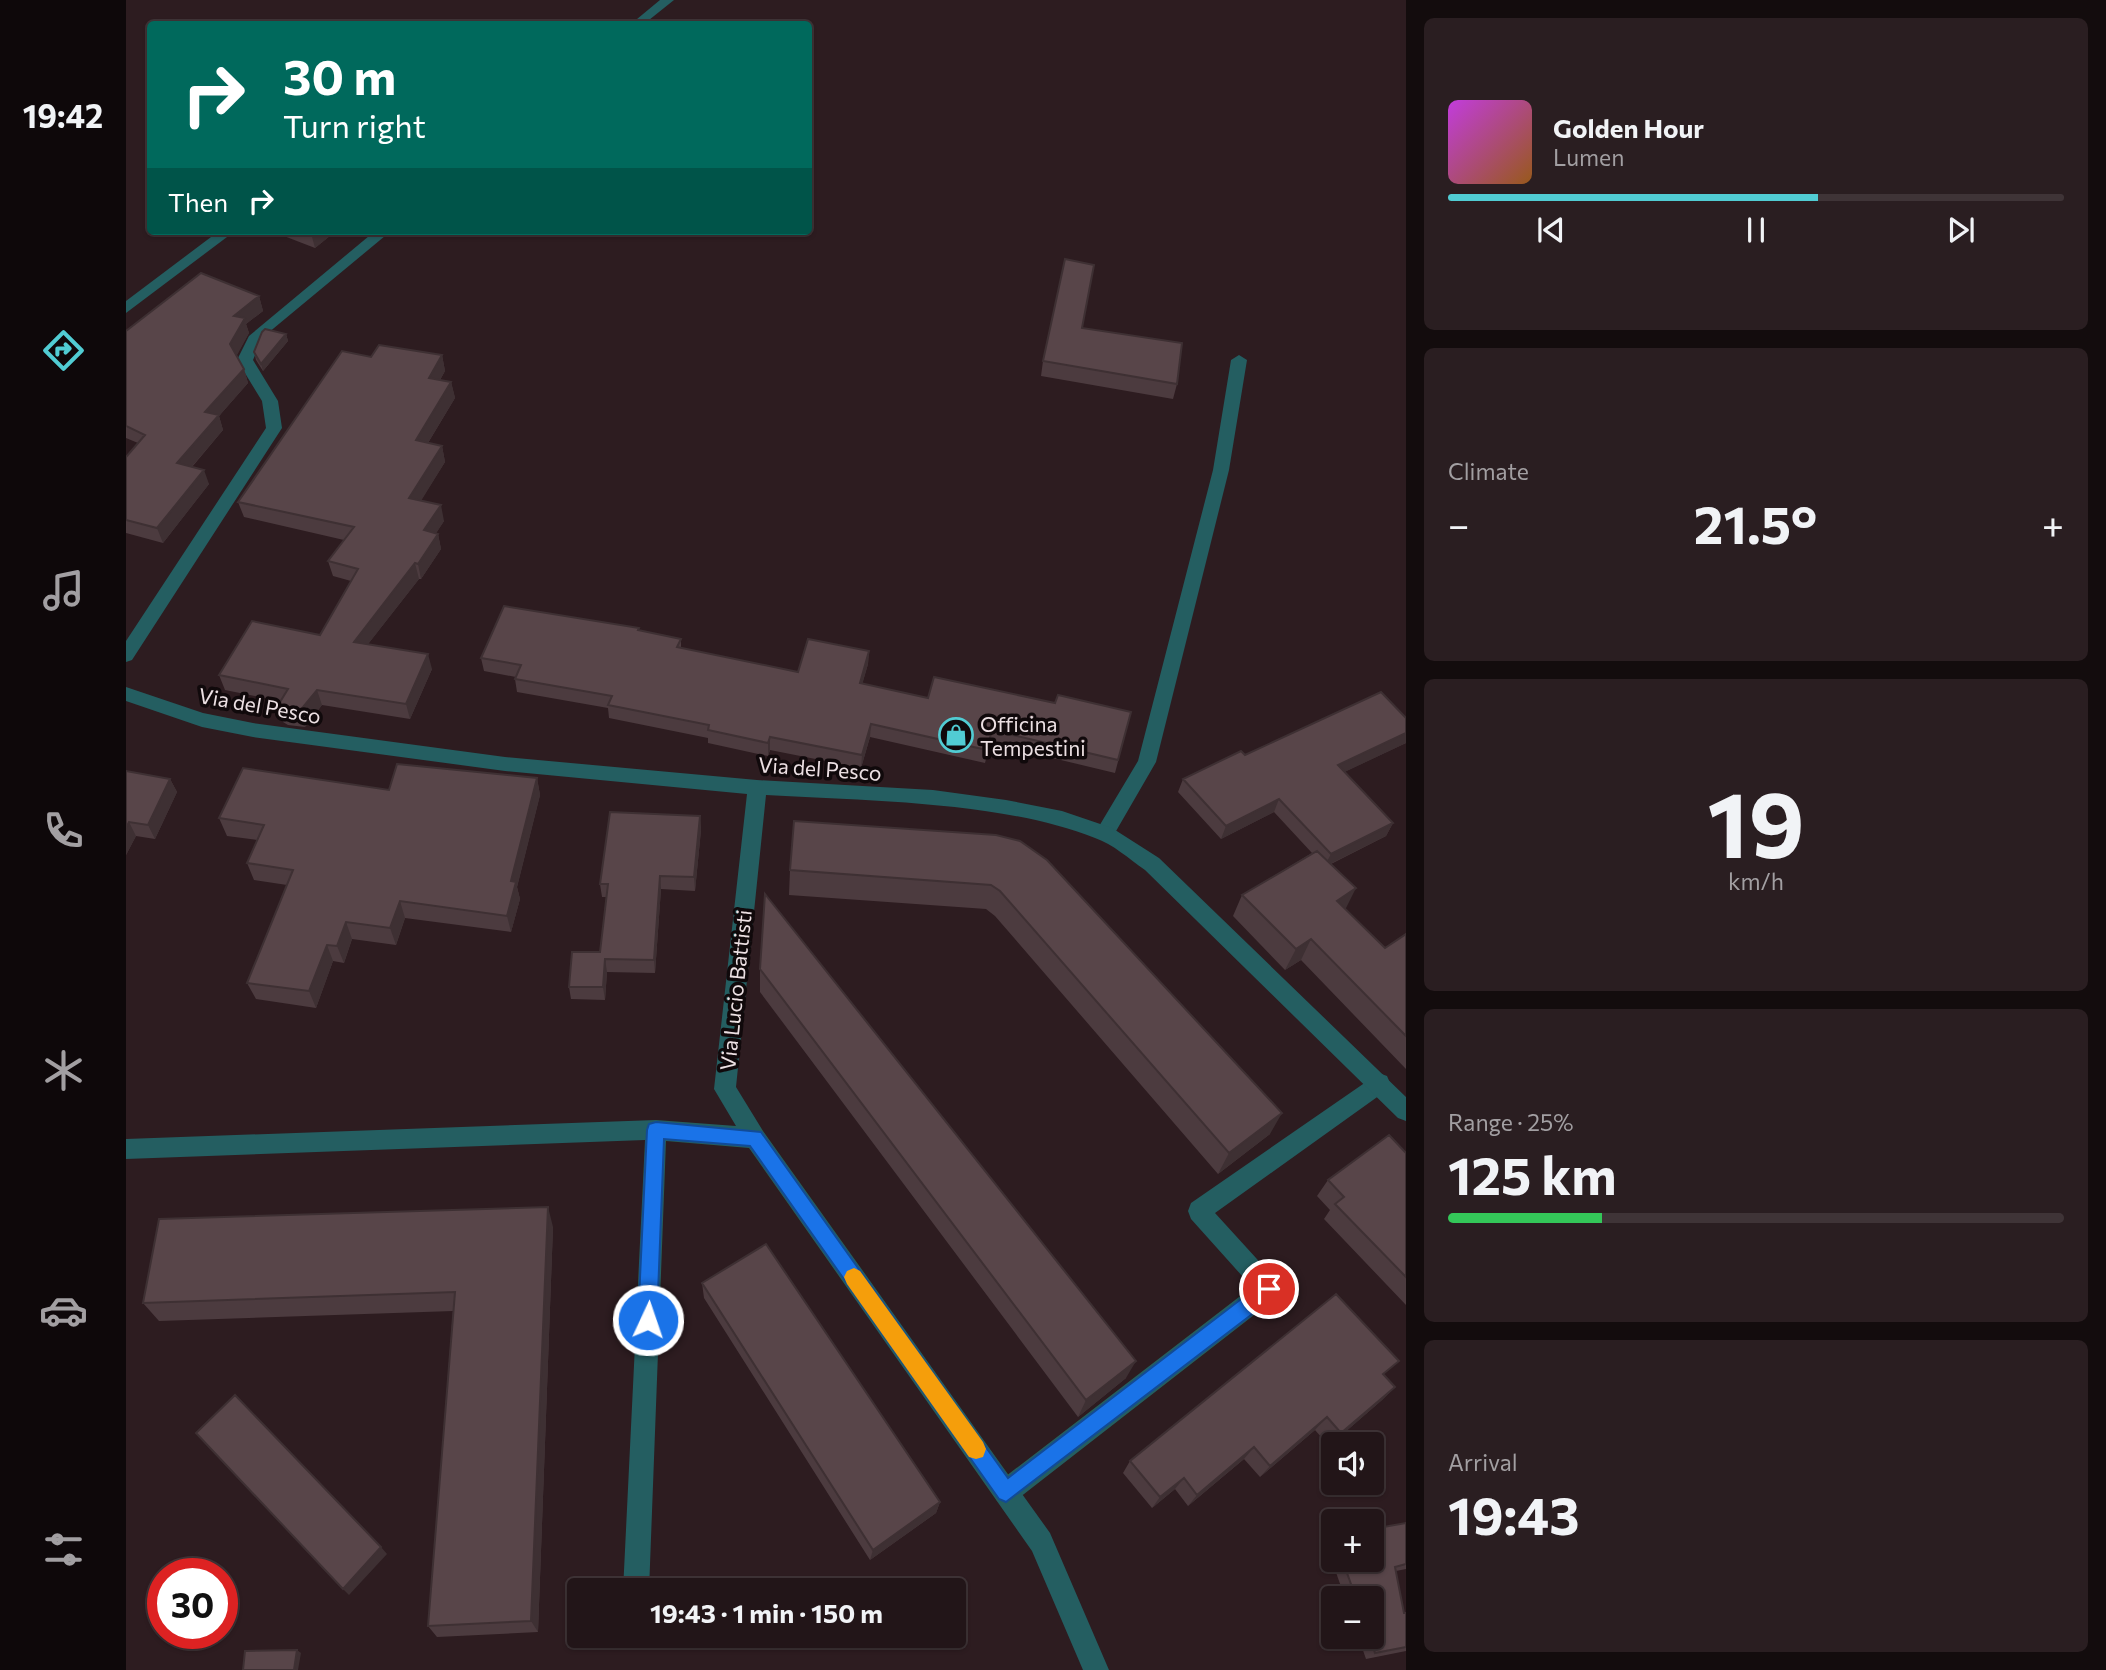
<!DOCTYPE html>
<html lang="en">
<head>
<meta charset="utf-8">
<style>
  :root { --surface:#221518; --page:#2a1e21; --text:#f1f3f6; --muted:#a29fa2; --line:#3f3437; --accent:#51ccd3 }
  body { margin:0; font-family:Commissioner,sans-serif; background:var(--page); color:var(--text); height:100vh; display:flex; flex-direction:column; font-size:26px; white-space:nowrap }
  * { box-sizing:border-box; margin:0 }
  p { font-size:23px; color:var(--muted) }
  .icon { flex:none; width:38px; height:38px; fill:none; stroke:currentColor; stroke-width:2; stroke-linecap:round; stroke-linejoin:round }
  .map { position:relative; flex:1; overflow:hidden }
  .drawer { display:flex; flex-direction:column; gap:18px; padding:18px; background:#130c0d; width:700px }
  .drawer>* { flex:none }
  .top-card { position:absolute; left:21px; top:21px; width:665px; height:214px; border-radius:7px; box-shadow:0 2px 5px #0004,0 0 0 2px var(--line); background:#00695c; color:#fff; overflow:hidden }
  .tools { position:absolute; left:1195px; top:1432px; display:grid; gap:14px }
  .tools a { display:grid; place-items:center; width:63px; height:63px; border-radius:7px; background:var(--surface); box-shadow:0 2px 5px #0004,0 0 0 2px var(--line); font-size:35px }
  .speed { position:absolute; left:21px; top:1558px; display:flex; gap:14px; font-size:35px; font-weight:700; text-align:center }
  .speed>* { display:grid; place-content:center; width:91px; height:91px; border-radius:50%; background:var(--surface); box-shadow:0 2px 5px #0004,0 0 0 2px var(--line); line-height:1 }
  .speed .limit { border:10px solid #d22; background:#fff; color:#111 }
  .pin { position:absolute; display:grid; place-items:center; width:60px; height:60px; color:#fff; margin:-30px; border:4px solid #fff; border-radius:50%; box-shadow:0 2px 7px #0007 }
  .me { position:absolute; width:77px; margin:-38px; rotate:3deg; stroke-linejoin:round; filter:drop-shadow(0 0 5px #0008) }
  .turn { display:flex; align-items:center; gap:24px; height:147px; padding:0 21px; font-size:32px }
  .turn .icon { width:91px; height:91px; stroke-width:2.5 }
  .turn b { display:block; font-size:49px; line-height:60px }
  .then { display:flex; align-items:center; height:66px; padding:0 21px; background:#0003; gap:14px; font-size:26px }
  .big { font-size:52px; font-weight:700; line-height:1.1 }
  .drawer .widget { flex:1; display:flex; flex-direction:column; justify-content:center; gap:10px; min-width:0; padding:0 24px; border-radius:10px; background:var(--page) }
  .drawer .dial { align-items:center; gap:0 }
  .dial b { font-size:91px; line-height:1 }
  .song { display:flex; align-items:center; gap:21px }
  .cover { width:84px; height:84px; border-radius:10px; background:linear-gradient(135deg,hsl(290 70% 55%),hsl(30 70% 35%)) }
  .played { height:7px; border-radius:4px; background:linear-gradient(90deg,var(--accent) 60%,var(--line) 60%) }
  .keys { display:flex; justify-content:space-around; direction:ltr }
  .heat { display:flex; justify-content:space-between; align-items:center; font-size:38px; direction:ltr }
  .charge { height:10px; border-radius:5px; background:linear-gradient(90deg,#34c759 25%,var(--line) 0) }
  .trip { position:absolute; left:441px; top:1578px; width:399px; height:70px; border-radius:7px; background:var(--surface); box-shadow:0 2px 5px #0004,0 0 0 2px var(--line); font-weight:700; line-height:70px; text-align:center }
  main { display:flex; flex:1; min-height:0 }
  .tabs { display:flex; flex-direction:column; width:126px; justify-content:space-around; align-items:center; background:#0e080a; color:var(--muted) }
  .tabs .icon { width:49px; height:49px }
  .tabs .current { color:var(--accent) }
  .tabs b { font-size:32px; color:var(--text) }
  .map>svg:first-child { display:block }
  .lines { fill:none; stroke-linecap:round; stroke-linejoin:round }
  .service { fill:#245e61; fill-rule:evenodd }
  .minor { fill:#245e61; fill-rule:evenodd }
  .wall { fill:#4c3b3f }
  .shaded-wall { fill:#3e3033 }
  .building { fill:#584549; stroke:#3e3033; stroke-width:2 }
  .route { fill:#1a73e8; stroke:#114b97; stroke-width:2 }
  .slow { fill:#f59e0b }
  .labels { text-anchor:middle; dominant-baseline:central; stroke-width:7; stroke-linejoin:round; paint-order:stroke }
  .street-label { font-size:21px; fill:#ece0e3; stroke:#10090b }
  .poi-label { font-size:21px; fill:#ece0e3; stroke:#10090b; text-anchor:start }
</style>
</head>
<body>
<main>
<nav class="tabs">
<b>19:42</b>
<svg class="icon current" aria-label="directions" viewBox="0 0 24 24"><path d="M12 3l9 9-9 9-9-9zM9 14v-3h6M13 9l2 2-2 2"/></svg>
<svg class="icon" aria-label="music" viewBox="0 0 24 24"><path d="M9 18V5l10-2v13"/><circle cx="6" cy="18" r="3"/><circle cx="16" cy="16" r="3"/></svg>
<svg class="icon" aria-label="phone" viewBox="0 0 24 24"><path d="M5 4h4l2 5-3 2q2 4 5 5l2-3 5 2v4C11 20 4 13 5 4z"/></svg>
<svg class="icon" aria-label="climate" viewBox="0 0 24 24"><path d="M12 3v18M4 7l16 10M4 17L20 7"/></svg>
<svg class="icon" aria-label="car" viewBox="0 0 24 24"><path d="M5 17H2v-5l4-1 3-4h7l3 4 3 1v5h-3M9 17h6M6 11h13"/><circle cx="7" cy="17" r="2"/><circle cx="17" cy="17" r="2"/></svg>
<svg class="icon" aria-label="filters" viewBox="0 0 24 24"><path d="M4 7h16M4 17h16"/><circle cx="9" cy="7" r="2"/><circle cx="15" cy="17" r="2"/></svg>
</nav>
<div class="map">
<svg width="1280" height="1670" viewBox="0 0 1280 1670">
  <rect width="100%" height="100%" fill="#2d1c20"/>
  <g class="lines">
    <path class="service" d="M534 0H548L518 24H505Z
      M93 231H109L0 313V301Z
      M249 231H265L136 338 127 360 152 401 156 428 6 660 0 662V641L140 428 136 401 111 360 123 336Z
      M1113 355 1121 360 1103 470 1030 762 986 838 979 841 972 838 969 833 1012 761 1087 470 1105 360Z
      M1253 1073 1261 1076 1264 1083 1261 1090 1089 1213 1151 1281 1155 1289 1151 1297 889 1501 880 1504 871 1501 868 1492 871 1483 1126 1287 1065 1219 1062 1211 1065 1203Z"/>
    <path class="minor" d="M0 687 77 713 127 723 379 757 631 780 807 790 880 800 936 811 986 828 1033 858 1280 1097V1121L1272 1118 1019 870C1003 859 987 844 969 838 875 801 741 801 640 795L610 1087 637 1131 924 1533 983 1670H957L906 1551 623 1148 540 1141 523 1591H497L519 1140 0 1159V1139L530 1120 610 1126 588 1089 621 794 379 771 127 737 76 727 0 701Z"/>
  </g>
  <path class="wall" d="M145 231H210L189 248Z
    M133 296 137 311 120 324 123 333 110 356 118 369 122 383 93 416 97 430 66 467 83 484 37 543 0 533V457L12 443 0 438V331Z
    M956 328 1051 384 1047 399 915 376 917 361Z
    M160 334 162 341 137 371 130 360 128 352Z
    M316 355 319 371 314 380 325 382 329 398 302 443 316 446 319 462 295 500 318 521 310 533 312 534 315 549 295 579H293L242 644 306 669 284 719 196 705 179 727 162 725 157 722 151 707 154 701 99 690 93 675 194 635 225 581 207 576 202 561 218 540 118 517 112 502 245 357Z
    M513 628V631L555 639V648L672 672 743 651 742 664 736 684 802 698 929 703 1005 712 989 773 864 743 859 763 744 737 735 768 644 750 642 756 582 743V738L483 718 482 708 391 692 389 679 390 677 358 671 355 658Z
    M1280 718V743L1218 772 1267 823 1260 836 1205 864 1219 909 1259 948 1280 934V1069L1175 960 1159 970 1107 916 1116 895 1186 853 1148 812 1095 839 1052 792 1057 779 1119 755Z
    M0 771 44 779 51 792 29 839 10 836 0 855Z
    M411 778 414 795 391 887 394 899 385 932 279 918 270 945 226 939 218 963 207 961 190 1008 130 999 121 983 161 885 128 880 121 863 131 840 101 836 93 818 263 790Z
    M574 816 575 830 569 891 535 889 529 973 481 972 479 1000 445 999 443 987 474 952 480 897H476L474 884Z
    M870 835 1144 1134 1092 1174 869 916 860 909 663 895 664 870Z
    M634 969 1000 1378 952 1417 634 992Z
    M1280 1153V1305L1198 1219 1204 1210 1191 1196 1202 1180Z
    M427 1227 412 1632 311 1637 302 1626 327 1311 33 1321 17 1303Z
    M576 1283 814 1502 810 1513 744 1560 578 1298Z
    M1258 1375 1269 1387 1256 1400 1203 1446 1189 1430 1134 1477 1118 1459 1062 1506 1049 1489 1026 1508 997 1473 1004 1461Z
    M1280 1523V1569L1270 1571 1278 1613H1280V1651L1240 1659 1232 1636H1246V1598H1219L1200 1544 1208 1537V1559H1246Z"/>
  <path class="shaded-wall" d="M188 231H210L189 248 185 233Z
    M133 296 137 311 120 324 123 333 109 359 104 344 108 316Z
    M160 334 162 341 137 371 135 364Z
    M316 355 319 371 306 394 303 378Z
    M118 369 122 383 93 416 97 430 56 478 51 463 79 412Z
    M325 382 329 398 294 456 290 440Z
    M316 446 319 462 287 514 283 498Z
    M78 470 83 484 37 543 31 528Z
    M315 505 318 521 302 546 298 530Z
    M312 534 315 549 295 579 292 564Z
    M289 563 293 579 232 657 228 642Z
    M743 651 742 664 733 696 734 683Z
    M302 654 306 669 284 719 280 704Z
    M191 690 196 705 179 727 173 712Z
    M745 724 744 737 735 768 736 755Z
    M1280 733V743L1206 778 1212 765Z
    M644 737V750L642 756V743Z
    M411 778 414 795 391 887 394 899 385 932 381 916 385 881Z
    M44 779 51 792 29 839 22 825Z
    M1153 799 1148 812 1095 839 1100 826Z
    M574 816 575 830 569 891 568 877Z
    M3 822 10 836 0 855V828Z
    M1267 823 1260 836 1198 867 1205 854Z
    M534 876 535 889 529 973 528 960Z
    M1230 888 1219 910 1211 901Z
    M274 901 279 918 270 945 264 928Z
    M220 922 226 939 218 963 211 946Z
    M1185 939 1175 960 1159 970 1170 949Z
    M201 945 207 961 190 1008 183 991Z
    M479 959 481 972 479 1000 477 987Z
    M1156 1113 1144 1134 1092 1174 1103 1153Z
    M422 1207 427 1227 412 1632 405 1621Z
    M1010 1361 1000 1378 952 1417 960 1400Z
    M1269 1387 1256 1400 1203 1446 1215 1433Z
    M1201 1417 1189 1430 1134 1477 1144 1466Z
    M1128 1447 1118 1459 1062 1506 1071 1495Z
    M1058 1478 1049 1489 1026 1508 1034 1497Z
    M814 1502 810 1513 744 1560 747 1550Z
    M255 1547 261 1554 223 1595 217 1589Z
    M171 1650 175 1653 172 1670H168Z"/>
  <path class="building" d="M939 259 968 265 956 328 1056 343 1051 384 917 361Z
    M75 273 133 296 108 316 119 318 104 344 118 369 79 412 93 415 51 463 78 470 31 528 0 520V457L19 435 0 426V331Z
    M139 329 160 334 135 364 128 352 136 332Z
    M253 345 316 355 303 378 325 382 290 440 316 446 283 498 315 505 298 530 312 534 292 564 289 563 228 642 302 654 280 704 191 690 173 712 156 710 151 707 162 689 93 675 126 621 194 635 232 569 202 561 228 527 112 502 216 351 245 357Z
    M378 606 513 628 512 630 555 639 551 647 672 672 682 639 743 651 734 683 802 698 808 677 929 703 932 695 1005 712 992 760 866 730 861 750 745 724 736 755 644 737 642 743 582 730 583 725 482 705 486 696 389 679 395 665 355 658Z
    M1255 692 1280 718V733L1212 765 1267 823 1205 854 1153 799 1100 826 1057 779 1115 751 1119 755Z
    M271 764 411 778 385 881 390 882 381 916 274 901 264 928 220 922 211 946 201 945 183 991 121 983 167 870 121 863 138 825 93 818 117 768 263 790Z
    M0 771 44 779 22 825 3 822 0 828Z
    M484 812 574 816 568 877 534 876 528 960 479 959 477 987H443L446 952H474L482 884H474Z
    M668 821 870 835 894 841 921 860 1156 1113 1103 1153 874 891 865 885 664 870Z
    M1191 851 1230 888 1211 901 1259 948 1280 934V1036L1185 939 1170 949 1116 895Z
    M639 894 1010 1361 960 1400 634 969Z
    M1263 1135 1280 1153V1277L1209 1204 1218 1197 1202 1180Z
    M422 1207 405 1621 302 1626 329 1292 17 1303 33 1219Z
    M640 1244 814 1502 747 1550 576 1283Z
    M1210 1294 1273 1361 1257 1374 1269 1387 1215 1433 1201 1417 1144 1466 1128 1447 1071 1495 1058 1478 1034 1497 1004 1461Z
    M109 1395 255 1547 217 1589 70 1433Z
    M1280 1523V1564L1269 1567 1278 1613H1280V1647L1249 1653 1244 1636H1246V1598H1230L1216 1559H1246V1529Z
    M171 1650 168 1670H117L119 1651Z"/>
  <path class="route" d="M530 1122 635 1132 882 1478 1136 1283 1143 1280 1150 1283 1153 1289 1150 1296 880 1502 873 1499 624 1146 538 1139 531 1320 529 1326 522 1329 515 1326 512 1320 521 1130 523 1124Z"/>
  <path class="slow" d="M728 1268 734 1271 857 1442 860 1449 857 1457 850 1459 843 1457 721 1284 718 1277 721 1271Z"/>
  <defs>
    <g id="shop-ring" transform="scale(1.75)"><circle r="9.5" fill="#10090b" stroke="#51ccd3" stroke-width="1.5"/><path d="M-5-2.5h2.3a2.7 3.5 0 0 1 5.4 0H5L5.5 6h-11ZM-1.5-2.5h3a1.5 2.3 0 0 0-3 0Z" fill="#51ccd3"/></g>
  </defs>
  <g fill-rule="evenodd">
    <use href="#shop-ring" x="830" y="735"/>
  </g>
  <g class="labels">
    <g class="street-label">
      <text transform="translate(134 705) rotate(10)">Via del Pesco</text>
      <text transform="translate(694 768) rotate(4)">Via del Pesco</text>
      <text transform="translate(609 990) rotate(-84)">Via Lucio Battisti</text>
    </g>
    <g class="poi-label">
      <text x="854" y="723">Officina<tspan x="854" dy="24">Tempestini</tspan></text>
    </g>
  </g>
</svg>
<div class="tools">
<a><svg class="icon" aria-label="sound" viewBox="0 0 24 24"><path d="M4 9h4l5-4v14l-5-4H4zM17 9q2 3 0 6"/></svg></a>
<a>+</a>
<a>−</a>
</div>
<div class="speed"><div class="limit">30</div></div>
<div class="pin" style="left:1143px;top:1289px;background:#d93025"><svg class="icon" aria-label="arrive" viewBox="0 0 24 24"><path d="M6 21V4h12l-3 4 3 4H6"/></svg></div>
<svg class="me" style="left:522px;top:1320px" viewBox="-20 -20 40 40"><circle r="17" fill="#1a73e8" stroke="#fff" stroke-width="3"/><path d="M0-11L8 9 0 5-8 9z" fill="#fff"/></svg>
<div class="trip">19:43 · 1 min · 150 m</div>
<div class="top-card">
<div class="turn"><svg class="icon" aria-label="right" viewBox="0 0 24 24"><path d="M7 20v-9h11M14 6l5 5-5 5"/></svg><div><b>30 m</b>Turn right</div></div>
<div class="then">Then<svg class="icon" aria-label="right" viewBox="0 0 24 24"><path d="M7 20v-9h11M14 6l5 5-5 5"/></svg></div>
</div>
</div>
<section class="drawer">
<div class="widget">
<div class="song"><i class="cover"></i><div><b>Golden Hour</b><p>Lumen</p></div></div>
<div class="played"></div>
<div class="keys"><svg class="icon" aria-label="previous" viewBox="0 0 24 24"><path d="M18 5L8 12l10 7zM5 5v14"/></svg><svg class="icon" aria-label="pause" viewBox="0 0 24 24"><path d="M8 5v14M16 5v14"/></svg><svg class="icon" aria-label="next" viewBox="0 0 24 24"><path d="M6 5l10 7-10 7zM19 5v14"/></svg></div>
</div>
<div class="widget"><p>Climate</p>
<div class="heat"><a>−</a><b class="big">21.5°</b><a>+</a></div>
</div>
<div class="widget dial"><b>19</b><p>km/h</p></div>
<div class="widget"><p>Range · 25%</p><b class="big">125 km</b><div class="charge"></div></div>
<div class="widget"><p>Arrival</p><b class="big">19:43</b></div>
</section>
</main>
</body>
</html>
